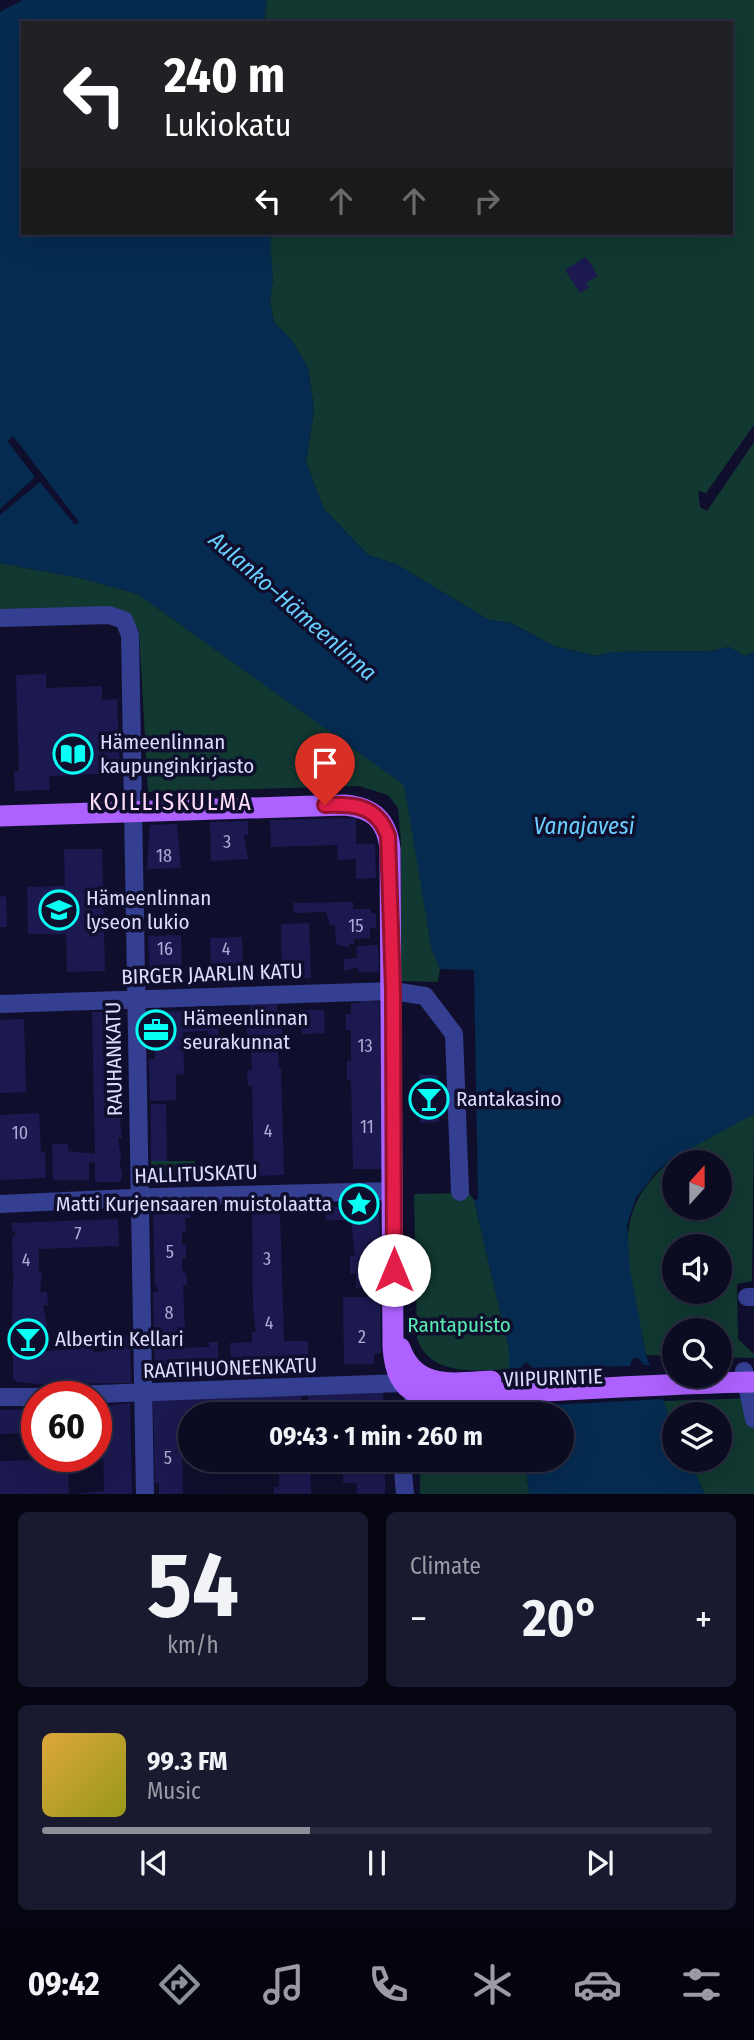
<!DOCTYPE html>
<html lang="en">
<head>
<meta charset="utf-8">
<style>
  :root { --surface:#0b0b22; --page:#19192f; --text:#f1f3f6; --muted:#9a9ba5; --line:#2b2b40; --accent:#8c9099 }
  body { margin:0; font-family:"Fira Sans Condensed",sans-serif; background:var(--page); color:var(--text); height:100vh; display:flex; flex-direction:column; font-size:26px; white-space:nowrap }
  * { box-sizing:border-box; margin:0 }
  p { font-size:23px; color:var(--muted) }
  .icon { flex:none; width:38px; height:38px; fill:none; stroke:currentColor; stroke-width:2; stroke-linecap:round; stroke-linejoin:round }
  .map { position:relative; height:1494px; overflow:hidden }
  .sheet { display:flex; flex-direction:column; gap:18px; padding:18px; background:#060613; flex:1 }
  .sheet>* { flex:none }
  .guide { position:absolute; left:21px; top:21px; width:712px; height:214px; border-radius:0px; box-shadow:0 7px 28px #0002,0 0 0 2px var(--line); background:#202124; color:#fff; overflow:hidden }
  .needle { width:46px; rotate:21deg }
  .controls { position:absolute; left:662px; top:1150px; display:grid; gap:14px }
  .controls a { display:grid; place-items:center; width:70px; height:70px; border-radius:50%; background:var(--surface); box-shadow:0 7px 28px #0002,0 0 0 2px var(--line); font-size:35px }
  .speed { position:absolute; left:21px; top:1381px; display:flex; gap:14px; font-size:35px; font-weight:700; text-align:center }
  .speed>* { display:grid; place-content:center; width:91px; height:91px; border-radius:50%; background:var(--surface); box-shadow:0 7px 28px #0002,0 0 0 2px var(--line); line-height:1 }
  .speed .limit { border:10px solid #d22; background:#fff; color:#111 }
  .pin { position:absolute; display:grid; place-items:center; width:60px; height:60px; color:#fff; margin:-72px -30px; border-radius:50% 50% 50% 0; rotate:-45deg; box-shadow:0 0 7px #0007 }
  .pin .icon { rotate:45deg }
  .me { position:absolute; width:77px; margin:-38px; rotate:0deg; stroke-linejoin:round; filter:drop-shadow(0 0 5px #0008) }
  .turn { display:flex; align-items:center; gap:24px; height:147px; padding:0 28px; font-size:32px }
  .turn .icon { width:91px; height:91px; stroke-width:2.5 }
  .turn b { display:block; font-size:49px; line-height:60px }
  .lanes { display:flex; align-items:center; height:66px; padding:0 28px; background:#0003; justify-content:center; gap:35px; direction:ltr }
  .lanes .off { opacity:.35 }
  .big { font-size:52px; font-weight:700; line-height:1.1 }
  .sheet .tile { flex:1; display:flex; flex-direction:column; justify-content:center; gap:10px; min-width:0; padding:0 24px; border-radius:10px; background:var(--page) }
  .sheet .dial { align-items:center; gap:0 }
  .dial b { font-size:91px; line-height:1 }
  .song { display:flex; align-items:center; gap:21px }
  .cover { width:84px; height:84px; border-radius:10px; background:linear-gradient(135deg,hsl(40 70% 55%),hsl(60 70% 35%)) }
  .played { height:7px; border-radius:4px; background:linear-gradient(90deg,var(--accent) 40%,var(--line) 40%) }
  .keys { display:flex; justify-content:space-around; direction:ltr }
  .heat { display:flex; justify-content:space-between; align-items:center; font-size:38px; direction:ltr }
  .sheet .tiles { flex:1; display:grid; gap:18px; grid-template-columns:1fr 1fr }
  .tile:last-child { grid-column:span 2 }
  .trip { position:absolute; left:178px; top:1402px; width:396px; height:70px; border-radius:35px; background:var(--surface); box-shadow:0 7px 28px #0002,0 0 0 2px var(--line); font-weight:700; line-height:70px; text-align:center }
  .tabs { display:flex; height:112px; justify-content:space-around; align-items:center; background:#04040e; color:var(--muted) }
  .tabs .icon { width:49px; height:49px }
  .tabs .on { color:var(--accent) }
  .tabs b { font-size:32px; color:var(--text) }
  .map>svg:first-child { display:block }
  .green { fill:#113831; fill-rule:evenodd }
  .water { fill:#052b50 }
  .pier { fill:#0f0f2d }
  .building { fill:#1c1950 }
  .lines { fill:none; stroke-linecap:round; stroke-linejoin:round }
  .minor { stroke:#353f91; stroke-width:18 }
  .major { stroke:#ad62ff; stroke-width:21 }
  .route-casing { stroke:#92132f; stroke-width:18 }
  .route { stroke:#e11d48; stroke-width:12 }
  .labels { text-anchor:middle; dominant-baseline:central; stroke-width:7; stroke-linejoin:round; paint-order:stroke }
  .number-label { font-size:18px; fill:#ababd3 }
  .poi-label { font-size:21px; fill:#dbdcff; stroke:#0f0f2d; text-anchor:start }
  .street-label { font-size:21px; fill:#dbdcff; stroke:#0f0f2d }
  .park-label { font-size:21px; fill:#59ecb2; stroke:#0f0f2d }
  .water-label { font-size:23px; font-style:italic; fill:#69cfff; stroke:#0f0f2d }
  .quarter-label { font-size:24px; letter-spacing:2px; fill:#ffddf8; stroke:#0f0f2d }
</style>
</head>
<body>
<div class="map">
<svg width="754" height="1494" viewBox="0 0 754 1494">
  <rect width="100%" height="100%" fill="#0f0f2d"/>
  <path class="green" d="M267 0H754V425L706 493 698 491 700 507 707 511 754 442V652L745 656 729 647 711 651 614 652 595 656 554 646 511 623 489 620 396 564 368 555 324 509 306 462 314 409 308 368 293 342 274 322 270 302 273 278 269 241 273 233H732V23H264Z
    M0 563 80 578 138 594 405 785 432 950 440 969 438 982 401 981V841L398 808 388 795 359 786 148 792 139 631 132 619 0 612Z
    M754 1114 752 1281 737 1284 738 1339 754 1354V1358L719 1357V1330H674V1356L646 1355C628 1262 599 1200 697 1144 715 1134 734 1120 754 1114ZM674 1162H719V1208H674ZM674 1246H719V1292H674Z
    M151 1161H195V1181L151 1179Z
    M469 1193 474 1200 509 1349V1369C475 1371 429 1376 417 1338L414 1194Z
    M754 1398V1494H705L688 1460H719V1414H674V1428L662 1401Z
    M420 1460H525L529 1494H420Z"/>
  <path class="water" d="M23 0H267L264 23H23V233H273L270 241 273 278 270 302 274 322 293 342 308 368 314 409 306 462 324 509 368 555 396 564 489 620 511 623 554 646 595 656 614 652 711 651 730 647 745 656 754 652V1114L675 1157 655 1173 636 1198 627 1225 630 1270 646 1355 674 1428V1460H688L705 1494H529L525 1460H562V1414H517L509 1369V1349L474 1200 478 1199 474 970 440 969 432 950 404 785 138 594 80 578 0 563V12Z"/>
  <path class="pier" d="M13 436 79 522 75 525 40 482 0 515V509L35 477 7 441Z
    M638 1358 644 1365H653L665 1399 512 1407 505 1369 520 1368 526 1362 533 1368 630 1366 632 1359Z"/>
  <path class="building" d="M586 257 598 276 586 283 589 287 580 293 565 270Z
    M46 674V688L102 686V700L117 699 120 773 49 776 50 790 15 791 14 771H19L16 675Z
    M356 818V844H375L376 878 356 879V859L338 860 337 845 271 847 270 820Z
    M248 821V835H244L248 859 211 861 210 822Z
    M177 824 181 868 147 869 150 825Z
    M64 849H102L105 971 67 972 66 934H28L27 887 65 886Z
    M6 896 7 927H0V897Z
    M353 902V909H371V913H376V928H370V938L354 939V944H349V948L336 944 335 925H330L326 912 294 913 293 903Z
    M309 923 311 978 282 979 281 924Z
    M181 935 182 976 150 977 148 936Z
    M242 937 243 976H211L210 938Z
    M378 945 379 972H358V967L344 971V959L357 958V946Z
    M359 999 379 1002 382 1169H353L351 1080H347V1061H351V1030H346V1014H351V1003H359Z
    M277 1004V1017H282V1034H277L279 1068H281L284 1175 254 1176 252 1086H248L247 1070H252L250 1036H247L246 1018H251L250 1005Z
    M211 1010V1024H218V1037H208V1031L183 1032 184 1074 176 1075V1100L150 1101 149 1059H155V1044H149V1012Z
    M301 1010H324L325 1033 302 1034Z
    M92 1012H120L123 1119H120L122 1138H118L121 1158 119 1169H122V1177L120 1182H95V1162L89 1163V1180H53L52 1144H68V1151L95 1154Z
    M24 1019 26 1092 0 1093V1020Z
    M419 1075H437L439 1122 420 1123Z
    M151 1104H166L167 1161H151Z
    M39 1113 41 1152H45L46 1178 0 1180V1115Z
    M352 1204H379L381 1353 374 1354V1364H344L343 1297H371V1288H356V1274H350V1256H355L351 1220H326V1207H352Z
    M153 1209 190 1211V1218H185L186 1232H182V1245H186V1258H182V1271H185L187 1279V1285H183L185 1334H177V1348L209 1347V1342H218V1376H155L153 1292H158V1287H155Z
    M280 1212 284 1341H308V1361H285V1365L231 1363 230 1343 252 1342V1332H256L253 1307 252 1213Z
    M118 1219 119 1246 39 1249V1271H42L40 1292H47L48 1305H43L47 1326 40 1342 16 1343 15 1326H12L13 1278H16L13 1276 12 1237H15V1231H12V1223Z
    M130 1335 131 1383 39 1384 17 1382 13 1379V1354L73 1349 72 1336H83V1342H93V1352L107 1351 103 1346 106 1336Z
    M383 1391 384 1414H309L308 1394Z
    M301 1394 302 1414H191V1426L182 1427 183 1494H159V1483H155L153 1399Z
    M130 1403 132 1494H72L104 1491 103 1443H109L108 1429 96 1427V1407Z
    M37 1409V1433L0 1434V1410Z
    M52 1456H68L69 1494H0V1461L52 1460Z
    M233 1460H310L311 1494H274V1487H279V1473L269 1462H258L259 1471 243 1472V1467L233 1466Z
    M353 1460H385V1494H357V1483H343V1471H354Z"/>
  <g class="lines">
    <path class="minor" d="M0 618 109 615 124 620 130 635 145 1494
      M0 1004 393 991 425 996 454 1034 460 1192
      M0 1204 153 1197 394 1191
      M747 1297H754
      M744 1371 754 1419
      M416 1383 419 1414
      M43 1396 403 1383
      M0 1397H37
      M405 1414 421 1391
      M402 1460 405 1494"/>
    <path class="major" d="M0 816 345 805C373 808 387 820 390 849L393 1347C394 1364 398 1384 415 1392 443 1406 470 1394 499 1393 584 1390 669 1383 754 1382
      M400 1348C415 1391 454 1383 491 1381"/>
  </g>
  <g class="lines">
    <g class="route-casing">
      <path id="route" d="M325 805C354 804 377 805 388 836L393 991 394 1270"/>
    </g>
    <use href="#route" class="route"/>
  </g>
  <defs>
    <g id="library-ring" transform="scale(2.0125)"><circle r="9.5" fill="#0f0f2d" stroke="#07fff4" stroke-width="1.5"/><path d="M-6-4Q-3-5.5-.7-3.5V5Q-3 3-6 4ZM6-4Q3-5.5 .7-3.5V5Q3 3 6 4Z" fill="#07fff4"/></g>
    <g id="school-ring" transform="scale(2.0125)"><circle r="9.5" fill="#0f0f2d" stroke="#07fff4" stroke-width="1.5"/><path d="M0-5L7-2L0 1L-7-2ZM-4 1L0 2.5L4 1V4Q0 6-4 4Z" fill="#07fff4"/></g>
    <g id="office-ring" transform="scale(2.0125)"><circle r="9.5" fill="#0f0f2d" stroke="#07fff4" stroke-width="1.5"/><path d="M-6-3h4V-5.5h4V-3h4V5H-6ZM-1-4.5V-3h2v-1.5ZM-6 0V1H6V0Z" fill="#07fff4"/></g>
    <g id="bar-ring" transform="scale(2.0125)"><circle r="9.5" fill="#0f0f2d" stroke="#07fff4" stroke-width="1.5"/><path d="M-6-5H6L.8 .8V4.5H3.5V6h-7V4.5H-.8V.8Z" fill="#07fff4"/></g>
    <g id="sight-ring" transform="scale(2.0125)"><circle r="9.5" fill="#0f0f2d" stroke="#07fff4" stroke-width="1.5"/><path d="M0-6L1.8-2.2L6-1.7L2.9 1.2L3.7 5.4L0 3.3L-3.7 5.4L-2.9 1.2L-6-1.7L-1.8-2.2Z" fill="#07fff4"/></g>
  </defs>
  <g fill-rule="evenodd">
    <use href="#library-ring" x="73" y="754"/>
    <use href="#school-ring" x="59" y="910"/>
    <use href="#office-ring" x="156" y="1030"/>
    <use href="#bar-ring" x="429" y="1099"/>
    <use href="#sight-ring" x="359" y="1204"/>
    <use href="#bar-ring" x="28" y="1339"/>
  </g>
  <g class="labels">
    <g class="number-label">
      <text x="227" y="842">3</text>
      <text x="164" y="856">18</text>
      <text x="356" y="926">15</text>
      <text x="165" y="949">16</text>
      <text x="226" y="949">4</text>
      <text x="365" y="1046">13</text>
      <text x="367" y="1127">11</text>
      <text x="268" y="1131">4</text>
      <text x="20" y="1133">10</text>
      <text x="78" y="1234">7</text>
      <text x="170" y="1252">5</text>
      <text x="267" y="1259">3</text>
      <text x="26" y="1260">4</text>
      <text x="169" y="1313">8</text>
      <text x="269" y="1323">4</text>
      <text x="362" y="1337">2</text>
      <text x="168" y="1458">5</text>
    </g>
    <g class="poi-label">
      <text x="100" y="742">Hämeenlinnan<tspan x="100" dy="24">kaupunginkirjasto</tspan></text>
      <text x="86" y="898">Hämeenlinnan<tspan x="86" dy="24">lyseon lukio</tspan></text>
      <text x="183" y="1018">Hämeenlinnan<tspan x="183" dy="24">seurakunnat</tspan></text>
      <text x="456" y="1099">Rantakasino</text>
      <text x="332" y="1204" text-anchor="end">Matti Kurjensaaren muistolaatta</text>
      <text x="55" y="1339">Albertin Kellari</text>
    </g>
    <g class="street-label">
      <text transform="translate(212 974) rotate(-2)">BIRGER JAARLIN KATU</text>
      <text transform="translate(114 1059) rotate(-91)">RAUHANKATU</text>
      <text transform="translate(196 1174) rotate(-2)">HALLITUSKATU</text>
      <text transform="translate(230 1368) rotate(-2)">RAATIHUONEENKATU</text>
      <text transform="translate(553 1378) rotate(-2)">VIIPURINTIE</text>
    </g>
    <g class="park-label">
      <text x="459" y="1325">Rantapuisto</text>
    </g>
    <g class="water-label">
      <text transform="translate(293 606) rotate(41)">Aulanko–Hämeenlinna</text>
      <text x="584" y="826">Vanajavesi</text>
    </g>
    <g class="quarter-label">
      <text x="171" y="802">KOILLISKULMA</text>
    </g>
  </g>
</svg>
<div class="controls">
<a><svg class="needle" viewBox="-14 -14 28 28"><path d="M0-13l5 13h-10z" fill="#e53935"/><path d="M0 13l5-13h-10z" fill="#9a9ba5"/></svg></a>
<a><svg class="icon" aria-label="sound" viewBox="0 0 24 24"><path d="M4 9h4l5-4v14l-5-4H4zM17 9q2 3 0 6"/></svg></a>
<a><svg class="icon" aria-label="search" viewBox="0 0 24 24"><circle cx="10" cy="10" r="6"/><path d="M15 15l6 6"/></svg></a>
<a><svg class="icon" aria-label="layers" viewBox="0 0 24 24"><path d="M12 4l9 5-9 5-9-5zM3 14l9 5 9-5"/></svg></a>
</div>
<div class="speed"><div class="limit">60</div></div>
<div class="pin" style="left:325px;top:805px;background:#d93025"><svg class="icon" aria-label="arrive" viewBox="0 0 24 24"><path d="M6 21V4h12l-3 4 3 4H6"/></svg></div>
<svg class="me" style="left:394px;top:1270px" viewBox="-20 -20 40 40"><circle r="19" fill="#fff"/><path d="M0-13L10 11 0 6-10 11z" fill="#e11d48"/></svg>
<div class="trip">09:43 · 1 min · 260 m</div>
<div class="guide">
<div class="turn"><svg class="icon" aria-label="left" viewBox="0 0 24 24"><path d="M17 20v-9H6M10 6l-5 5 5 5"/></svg><div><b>240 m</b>Lukiokatu</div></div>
<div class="lanes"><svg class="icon" aria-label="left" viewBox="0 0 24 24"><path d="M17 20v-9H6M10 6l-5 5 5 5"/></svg><svg class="icon off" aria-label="ahead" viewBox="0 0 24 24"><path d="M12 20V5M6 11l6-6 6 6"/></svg><svg class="icon off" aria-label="ahead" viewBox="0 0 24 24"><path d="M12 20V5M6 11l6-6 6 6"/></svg><svg class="icon off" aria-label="right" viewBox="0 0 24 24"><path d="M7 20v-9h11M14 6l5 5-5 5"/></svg></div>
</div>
</div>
<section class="sheet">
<div class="tiles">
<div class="tile dial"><b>54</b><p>km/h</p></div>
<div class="tile"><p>Climate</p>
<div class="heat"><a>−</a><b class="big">20°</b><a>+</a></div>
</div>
<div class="tile">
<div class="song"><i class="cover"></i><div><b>99.3 FM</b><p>Music</p></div></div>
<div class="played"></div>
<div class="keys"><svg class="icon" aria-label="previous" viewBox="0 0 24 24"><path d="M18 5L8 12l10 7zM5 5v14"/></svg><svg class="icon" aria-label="pause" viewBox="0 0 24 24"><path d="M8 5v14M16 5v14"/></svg><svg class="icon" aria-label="next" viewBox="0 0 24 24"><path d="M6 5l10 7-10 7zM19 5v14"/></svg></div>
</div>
</div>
</section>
<nav class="tabs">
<b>09:42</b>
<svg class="icon on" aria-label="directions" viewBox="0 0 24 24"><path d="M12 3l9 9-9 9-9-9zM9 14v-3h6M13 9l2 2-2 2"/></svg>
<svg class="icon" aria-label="music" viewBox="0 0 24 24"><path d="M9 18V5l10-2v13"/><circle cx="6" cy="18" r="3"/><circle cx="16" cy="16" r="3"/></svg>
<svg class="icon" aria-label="phone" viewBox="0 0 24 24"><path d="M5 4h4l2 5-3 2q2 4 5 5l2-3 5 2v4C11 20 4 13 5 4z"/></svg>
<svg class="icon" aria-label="climate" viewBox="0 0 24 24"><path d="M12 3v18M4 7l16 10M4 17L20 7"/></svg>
<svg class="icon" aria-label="car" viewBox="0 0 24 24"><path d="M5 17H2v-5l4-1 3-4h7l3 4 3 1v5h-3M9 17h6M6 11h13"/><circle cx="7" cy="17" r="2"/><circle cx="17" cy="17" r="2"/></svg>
<svg class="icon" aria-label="filters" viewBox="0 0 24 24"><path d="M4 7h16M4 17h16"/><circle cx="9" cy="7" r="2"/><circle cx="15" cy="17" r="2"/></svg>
</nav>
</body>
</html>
